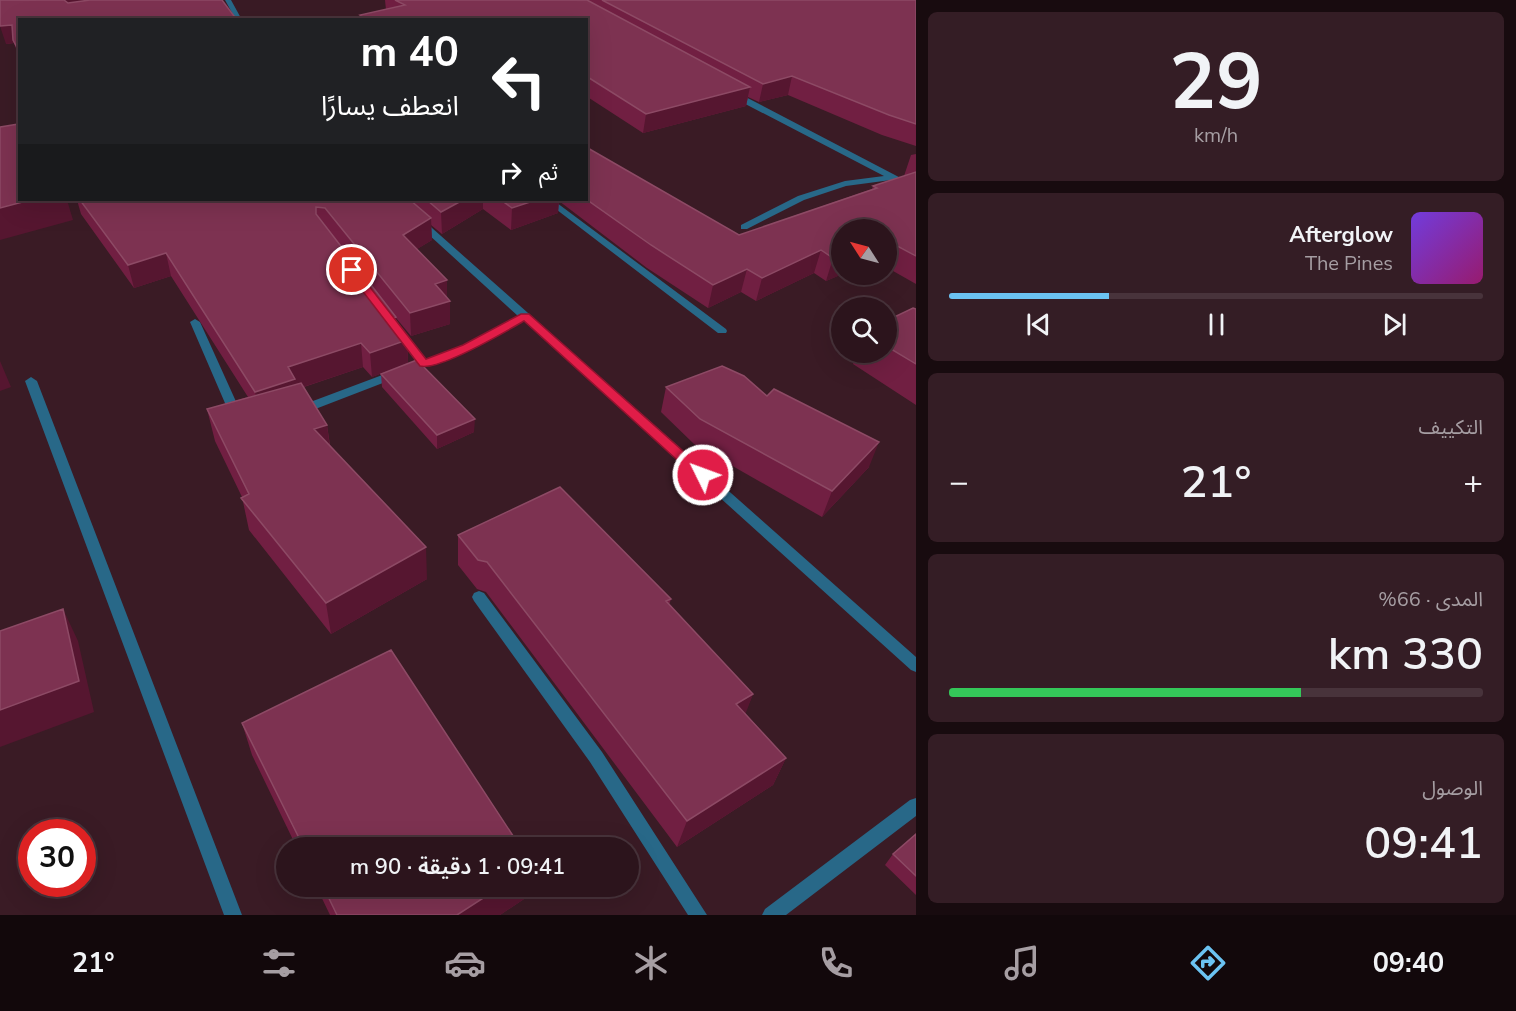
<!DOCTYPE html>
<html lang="ar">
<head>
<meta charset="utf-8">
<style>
  :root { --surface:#2c141c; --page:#341d25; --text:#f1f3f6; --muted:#a69ea3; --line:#48333b; --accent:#6bc3f2 }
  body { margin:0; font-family:"Nunito Sans","Noto Sans Arabic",sans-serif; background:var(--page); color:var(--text); direction:rtl; height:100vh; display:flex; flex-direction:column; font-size:22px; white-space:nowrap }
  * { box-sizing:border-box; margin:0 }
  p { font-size:20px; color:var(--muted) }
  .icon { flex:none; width:33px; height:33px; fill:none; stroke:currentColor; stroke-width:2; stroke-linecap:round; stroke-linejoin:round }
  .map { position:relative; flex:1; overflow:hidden; direction:ltr }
  .details { display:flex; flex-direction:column; gap:12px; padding:12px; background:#180b0f; width:600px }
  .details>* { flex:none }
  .guide { position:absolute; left:18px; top:18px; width:570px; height:183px; border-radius:0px; box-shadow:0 6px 24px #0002,0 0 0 2px var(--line); direction:rtl; background:#202124; color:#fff; overflow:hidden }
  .needle { width:39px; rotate:306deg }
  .controls { position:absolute; left:831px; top:219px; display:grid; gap:12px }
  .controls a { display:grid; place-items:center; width:66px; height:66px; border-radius:50%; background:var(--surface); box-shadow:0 6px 24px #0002,0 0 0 2px var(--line); font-size:30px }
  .speed { position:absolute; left:18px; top:819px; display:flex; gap:12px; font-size:30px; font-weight:700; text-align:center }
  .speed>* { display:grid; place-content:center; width:78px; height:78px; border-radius:50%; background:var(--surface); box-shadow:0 6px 24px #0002,0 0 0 2px var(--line); line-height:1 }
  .speed .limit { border:9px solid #d22; background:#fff; color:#111 }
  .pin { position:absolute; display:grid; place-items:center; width:51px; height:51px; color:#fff; margin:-26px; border:3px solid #fff; border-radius:50%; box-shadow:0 2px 6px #0007 }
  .me { position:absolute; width:66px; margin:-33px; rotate:312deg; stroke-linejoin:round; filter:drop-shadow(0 0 4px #0008) }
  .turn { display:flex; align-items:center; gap:21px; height:126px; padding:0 30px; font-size:27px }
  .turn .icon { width:78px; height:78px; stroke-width:2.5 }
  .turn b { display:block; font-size:42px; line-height:51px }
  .then { display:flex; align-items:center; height:57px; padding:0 30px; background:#0003; gap:12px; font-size:22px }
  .big { font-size:45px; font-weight:600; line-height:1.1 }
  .details .card { flex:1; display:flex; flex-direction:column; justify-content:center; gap:9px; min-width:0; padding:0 21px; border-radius:9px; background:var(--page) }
  .details .dial { align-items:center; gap:0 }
  .dial b { font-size:78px; line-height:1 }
  .song { display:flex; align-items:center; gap:18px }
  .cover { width:72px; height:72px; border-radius:9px; background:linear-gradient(135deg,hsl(260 70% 55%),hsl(320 70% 35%)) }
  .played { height:6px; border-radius:3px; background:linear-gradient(90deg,var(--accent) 30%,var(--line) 30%) }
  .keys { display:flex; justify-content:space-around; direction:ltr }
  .heat { display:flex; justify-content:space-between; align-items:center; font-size:33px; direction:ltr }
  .charge { height:9px; border-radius:4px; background:linear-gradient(90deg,#34c759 66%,var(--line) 0) }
  .trip { position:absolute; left:276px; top:837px; width:363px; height:60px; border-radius:30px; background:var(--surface); box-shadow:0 6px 24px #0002,0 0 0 2px var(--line); font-weight:600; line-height:60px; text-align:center; direction:rtl }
  .tabs { display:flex; height:96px; justify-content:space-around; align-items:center; background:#12080b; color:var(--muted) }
  .tabs .icon { width:42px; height:42px }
  .tabs .active { color:var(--accent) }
  .tabs b { font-size:27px; color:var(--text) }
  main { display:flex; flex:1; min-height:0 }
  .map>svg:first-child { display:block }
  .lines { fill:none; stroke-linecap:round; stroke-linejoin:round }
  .minor { fill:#286888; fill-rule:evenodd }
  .wall { fill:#711f42 }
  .shaded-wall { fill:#561630 }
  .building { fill:#7d3251; stroke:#8d4a65; stroke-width:1.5 }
  .route { fill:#e11d48; stroke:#92132f; stroke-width:1.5 }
</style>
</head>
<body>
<main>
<section class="details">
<div class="card dial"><b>29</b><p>km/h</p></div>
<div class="card">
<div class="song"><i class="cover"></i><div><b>Afterglow</b><p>The Pines</p></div></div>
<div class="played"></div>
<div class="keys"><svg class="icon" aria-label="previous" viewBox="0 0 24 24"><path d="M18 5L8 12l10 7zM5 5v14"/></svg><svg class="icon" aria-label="pause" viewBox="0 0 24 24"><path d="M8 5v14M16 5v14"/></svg><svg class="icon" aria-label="next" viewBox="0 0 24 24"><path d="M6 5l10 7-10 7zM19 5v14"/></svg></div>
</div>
<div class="card"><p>التكييف</p>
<div class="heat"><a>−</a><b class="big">21°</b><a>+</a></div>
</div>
<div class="card"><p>المدى · 66%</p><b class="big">330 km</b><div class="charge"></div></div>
<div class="card"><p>الوصول</p><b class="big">09:41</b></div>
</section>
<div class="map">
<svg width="916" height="915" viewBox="0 0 916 915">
  <rect width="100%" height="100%" fill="#3a1b25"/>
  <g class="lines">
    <path class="minor" d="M225 0H231L242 20H236Z
      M730 92H736L916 186V192L891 180 846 186 804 200 747 229H741V225L798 196 845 181 884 176 730 96Z
      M544 200H553L726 329 727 331 726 333H718Z
      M420 219 423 220 916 657V672L911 670 524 321 471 349 305 413H297L295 410 297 407 417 362 383 317 384 315H392L426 359 463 345 518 316 417 224V220Z
      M195 319 200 322 243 417 241 420H233L231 417 190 322Z
      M31 377 37 381 242 915H224L25 381Z
      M479 591 484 593 602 752 707 915H688L590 762 474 601 472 597 474 593Z
      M916 798V816L786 915H762L765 909 910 800Z"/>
  </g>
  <path class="wall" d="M385 0H916V146L882 135 788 95 759 102 748 97 746 106 643 133 586 96V20H360V15L386 10Z
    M20 20V60L14 43 6 44Z
    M586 147 739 235 872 189 873 186 904 176 911 155 916 154V284L886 267V230L842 274 826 281 814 273 756 301 741 292 708 308 647 268 559 201 558 213 511 230 483 209 442 234 431 225 432 240 417 249 447 280V298L450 301V324L411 336 396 318 397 330 407 340 408 363 372 377 363 367 304 387 327 425 330 445 427 579 331 634 249 530 242 497 215 441 207 409 248 397 171 276 134 288 81 214 77 200H586Z
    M916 309V405L853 364 857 352H886V321Z
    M381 374 474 432 437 449 382 387Z
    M666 387 767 396 869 467 822 517 694 444 661 412Z
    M458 535 671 599 669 605 753 694 745 713 786 758 773 785 677 847 486 592 477 589 458 565Z
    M242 723 521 848H297L252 755Z
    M916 834V895L885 865 893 854Z
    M316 886H531L530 895 500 915H330Z"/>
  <path class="shaded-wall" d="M62 0H190L69 14Z
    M12 25 14 43 6 44 0 26Z
    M792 76 788 95 759 102 763 84Z
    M750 87 746 106 643 133 646 114Z
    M30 200H67L73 220 0 240V208Z
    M463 200H483V209L442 234 441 212Z
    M536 200H559L558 213 511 230 512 208Z
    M431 218 432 240 404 257 403 235Z
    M821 250 814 273 756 301 762 278Z
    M166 253 171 276 134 288 128 265Z
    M842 255V274H843L826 281 833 258Z
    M747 269 741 292 708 308 713 285Z
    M447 280V302L450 301V324L411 336 410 313 435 284Z
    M396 317 398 340 387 320Z
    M407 340 408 363 372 377 370 353Z
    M361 343 363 367 297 389 260 416 255 392 288 367Z
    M0 361 11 387 0 391Z
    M475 419 474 432 437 449V435Z
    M327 425 331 457 314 429Z
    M879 442 869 467 822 517 832 491Z
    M426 547 427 579 331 634 326 603Z
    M63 609 78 641 94 712 0 747V710Z
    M753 694 742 723 736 704Z
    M786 758 773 785 677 847 687 821Z
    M502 886H531L530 895 500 915H457Z"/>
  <path class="building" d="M0 0H64L68 3 90 0H222L237 20H20V53L13 40 12 25 0 26Z
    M395 0H587L750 87 646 114 586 76V20H367L360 15 405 5Z
    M602 0H916V124L889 115 792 76 763 84Z
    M19 124 20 200H30L0 208V127Z
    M586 147 739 235 877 188 873 186 916 172V256L886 240V230H842V255L833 258 821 250 762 278 747 269 713 285 651 245 586 199Z
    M80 200H410L431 218 403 235 447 280 435 284 450 301 410 313 325 208 316 207V214L396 317 387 320 407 340 370 353 361 343 288 367 295 379 255 392 166 253 128 265Z
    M427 200H463L441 212Z
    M501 200H536L512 208Z
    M913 308 916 309V364L886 346V321Z
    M417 360 475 419 437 435 381 374Z
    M722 366 744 376 767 396 774 389 879 442 832 491 700 419 666 387Z
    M301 383 327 425 314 429 426 547 326 603 241 498 249 494 207 409Z
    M560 487 671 599 666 601 753 694 736 704 786 758 687 821 487 562 478 560 458 535Z
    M63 609 79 681 0 710V631Z
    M391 650 521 848H304L242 723Z
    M916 834V876L893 854Z
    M323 886H502L457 915H337Z"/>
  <path class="route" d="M348 268H355L426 359 463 345 521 314H529L710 475 708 479H698L524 321C505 332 439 371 420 366L348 272Z"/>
</svg>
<div class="controls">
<a><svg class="needle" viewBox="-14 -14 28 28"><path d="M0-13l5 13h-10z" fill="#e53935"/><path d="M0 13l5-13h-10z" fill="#a69ea3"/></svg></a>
<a><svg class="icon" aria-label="search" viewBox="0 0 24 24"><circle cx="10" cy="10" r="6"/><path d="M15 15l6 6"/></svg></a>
</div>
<div class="speed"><div class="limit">30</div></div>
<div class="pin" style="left:352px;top:270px;background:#d93025"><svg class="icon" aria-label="arrive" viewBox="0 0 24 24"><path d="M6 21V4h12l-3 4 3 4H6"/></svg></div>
<svg class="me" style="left:703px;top:475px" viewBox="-20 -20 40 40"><circle r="17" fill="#e11d48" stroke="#fff" stroke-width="3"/><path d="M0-11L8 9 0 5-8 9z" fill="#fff"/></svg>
<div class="trip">09:41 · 1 دقيقة · 90 m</div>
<div class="guide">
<div class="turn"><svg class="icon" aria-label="left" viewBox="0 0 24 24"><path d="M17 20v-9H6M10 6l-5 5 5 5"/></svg><div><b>40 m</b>انعطف يسارًا</div></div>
<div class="then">ثم<svg class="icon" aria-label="right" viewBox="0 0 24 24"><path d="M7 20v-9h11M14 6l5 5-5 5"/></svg></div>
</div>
</div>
</main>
<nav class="tabs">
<b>09:40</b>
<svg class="icon active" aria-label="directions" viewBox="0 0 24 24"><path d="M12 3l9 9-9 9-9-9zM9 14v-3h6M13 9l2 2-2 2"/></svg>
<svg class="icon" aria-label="music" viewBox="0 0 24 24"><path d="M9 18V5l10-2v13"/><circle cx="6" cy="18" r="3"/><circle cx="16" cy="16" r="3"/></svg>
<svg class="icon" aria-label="phone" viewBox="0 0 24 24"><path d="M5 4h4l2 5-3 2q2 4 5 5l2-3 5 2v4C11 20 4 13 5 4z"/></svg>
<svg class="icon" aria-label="climate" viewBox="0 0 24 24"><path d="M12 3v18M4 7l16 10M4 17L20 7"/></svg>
<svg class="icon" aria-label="car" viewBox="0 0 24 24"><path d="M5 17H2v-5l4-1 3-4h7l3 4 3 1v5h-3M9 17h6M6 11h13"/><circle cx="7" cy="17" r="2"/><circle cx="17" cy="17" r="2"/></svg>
<svg class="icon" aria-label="filters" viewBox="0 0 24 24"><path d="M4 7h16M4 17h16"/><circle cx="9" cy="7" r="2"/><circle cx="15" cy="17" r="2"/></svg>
<b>21°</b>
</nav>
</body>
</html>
